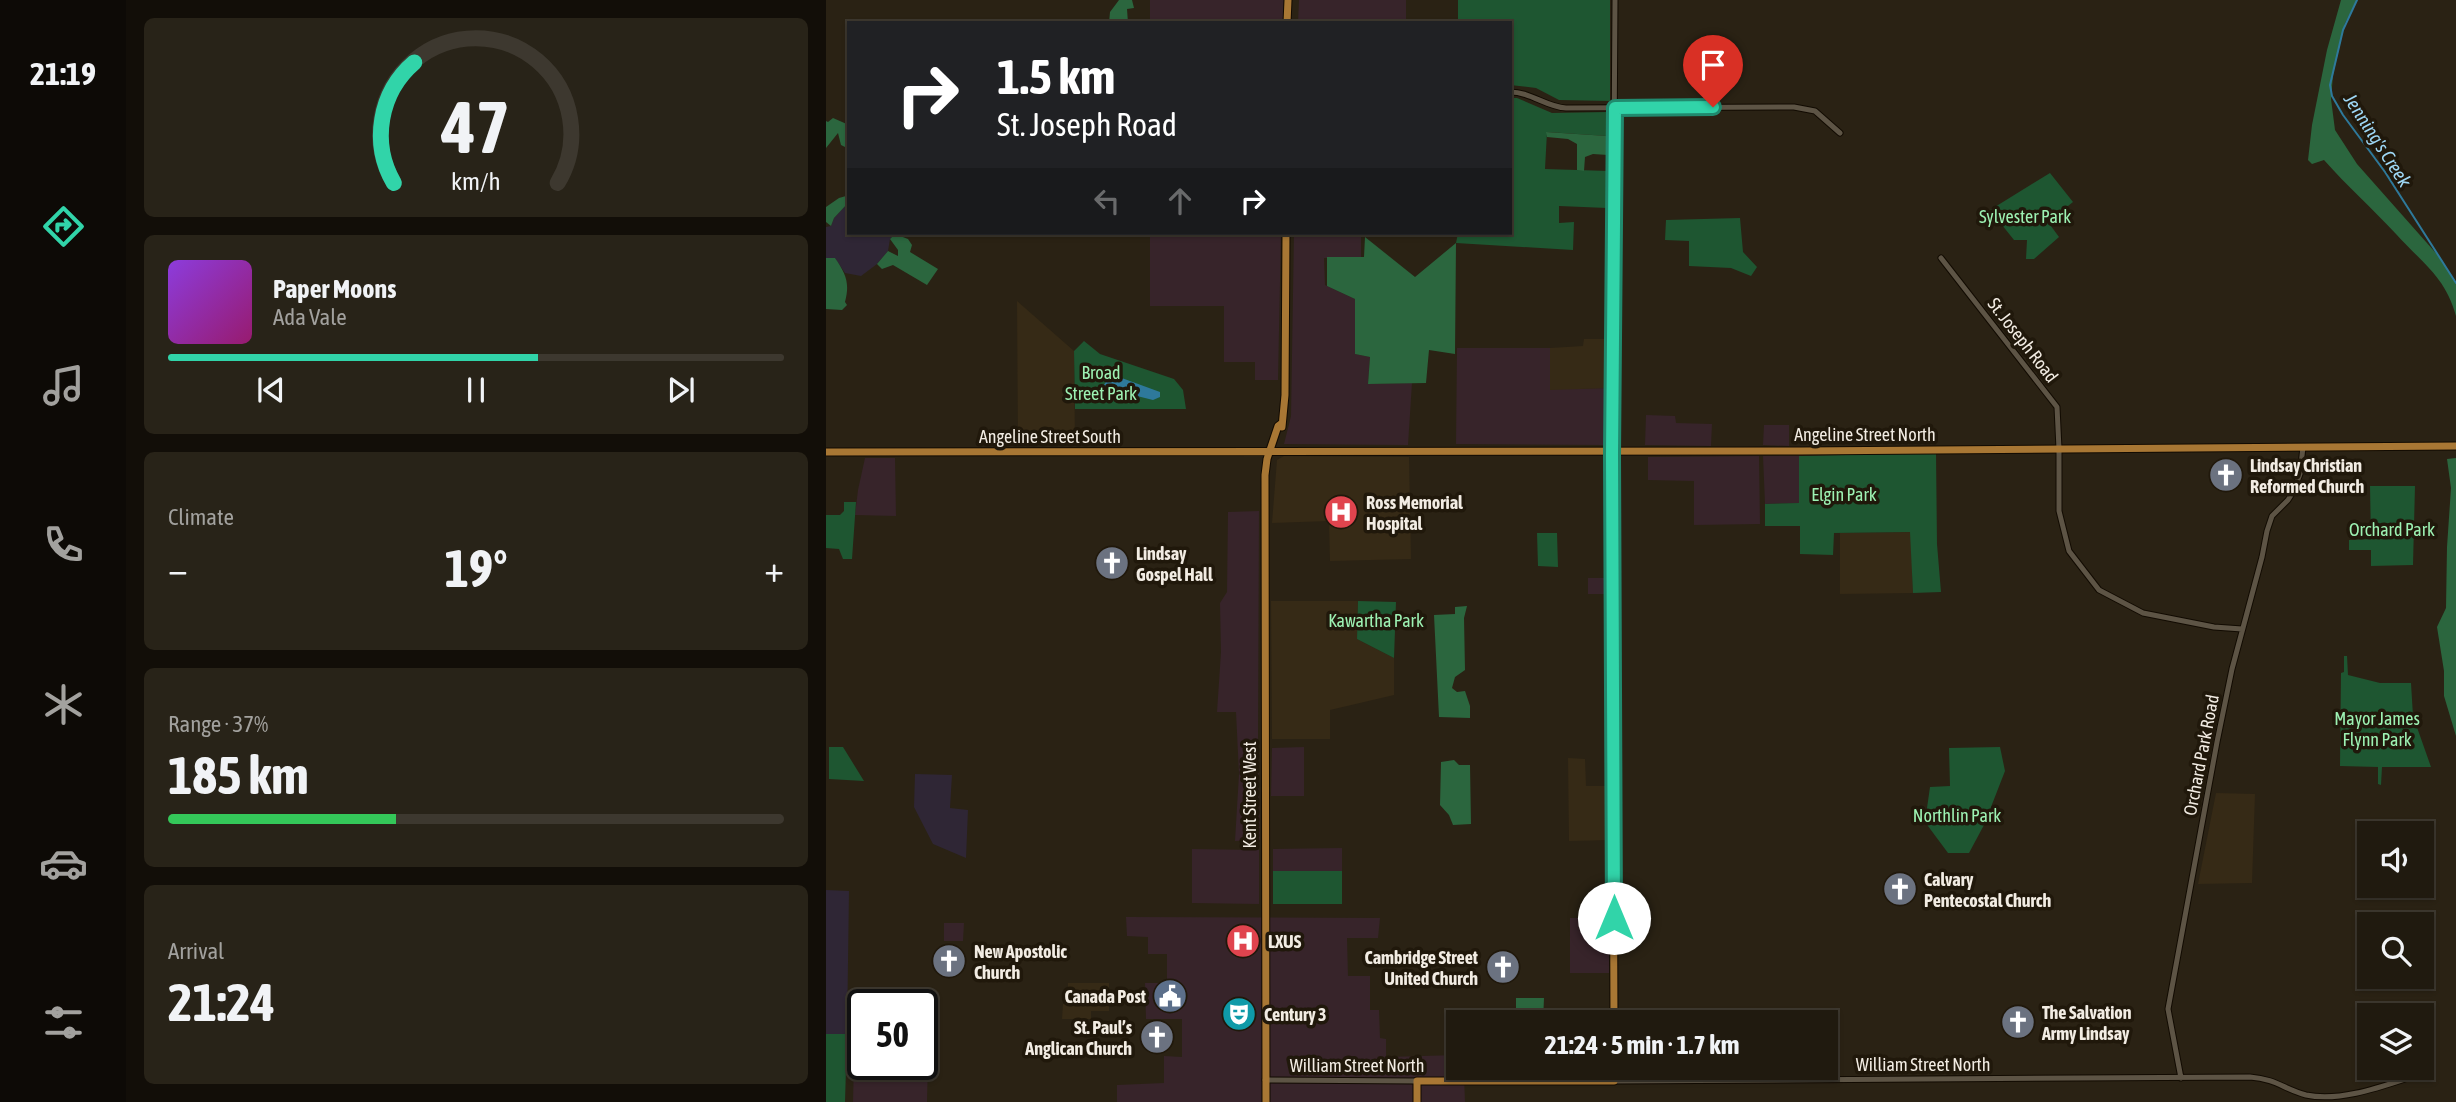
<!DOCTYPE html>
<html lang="en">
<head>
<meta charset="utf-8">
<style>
  :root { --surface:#201a0f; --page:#282318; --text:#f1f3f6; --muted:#a2a19e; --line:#3d382f; --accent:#31d4a9 }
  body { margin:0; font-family:"Asap Condensed",sans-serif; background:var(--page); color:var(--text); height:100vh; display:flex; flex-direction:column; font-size:26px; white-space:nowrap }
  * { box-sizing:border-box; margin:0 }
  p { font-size:23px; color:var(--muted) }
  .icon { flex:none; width:38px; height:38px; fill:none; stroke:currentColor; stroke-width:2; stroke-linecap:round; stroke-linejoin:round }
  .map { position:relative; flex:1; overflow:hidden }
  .side { display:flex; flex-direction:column; gap:18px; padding:18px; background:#120e08; width:700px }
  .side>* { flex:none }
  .hud { position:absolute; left:21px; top:21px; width:665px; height:214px; border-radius:0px; box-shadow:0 2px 5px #0004,0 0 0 2px var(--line); background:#202124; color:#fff; overflow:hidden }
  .buttons { position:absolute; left:1531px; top:821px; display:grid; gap:14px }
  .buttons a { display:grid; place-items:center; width:77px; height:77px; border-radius:0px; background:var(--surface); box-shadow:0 2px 5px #0004,0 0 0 2px var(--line); font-size:35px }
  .speed { position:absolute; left:21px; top:989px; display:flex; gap:14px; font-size:35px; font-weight:700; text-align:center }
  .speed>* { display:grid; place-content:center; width:91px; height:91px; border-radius:50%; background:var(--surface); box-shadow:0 2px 5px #0004,0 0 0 2px var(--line); line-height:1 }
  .speed .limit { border:4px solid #111; border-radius:10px; background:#fff; color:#111 }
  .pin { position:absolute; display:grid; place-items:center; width:60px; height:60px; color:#fff; margin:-72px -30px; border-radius:50% 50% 50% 0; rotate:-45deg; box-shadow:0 0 7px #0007 }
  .pin .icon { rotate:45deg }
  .me { position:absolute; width:77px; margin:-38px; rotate:0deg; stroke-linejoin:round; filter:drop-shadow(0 0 5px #0008) }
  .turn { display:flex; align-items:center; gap:24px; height:147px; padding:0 35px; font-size:32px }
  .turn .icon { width:91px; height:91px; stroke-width:2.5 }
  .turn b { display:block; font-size:49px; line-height:60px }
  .lanes { display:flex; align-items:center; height:66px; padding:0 35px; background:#0003; justify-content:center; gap:35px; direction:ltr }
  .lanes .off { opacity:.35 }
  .big { font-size:52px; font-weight:700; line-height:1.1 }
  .side .card { flex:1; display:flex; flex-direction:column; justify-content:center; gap:10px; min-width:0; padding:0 24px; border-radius:10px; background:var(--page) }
  .side .dial { align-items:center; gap:0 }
  .dial svg { height:182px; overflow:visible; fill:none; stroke:var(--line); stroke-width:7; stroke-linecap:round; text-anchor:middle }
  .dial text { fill:var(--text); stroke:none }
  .song { display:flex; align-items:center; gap:21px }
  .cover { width:84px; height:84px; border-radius:10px; background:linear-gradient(135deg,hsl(270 70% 55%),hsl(320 70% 35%)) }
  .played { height:7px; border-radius:4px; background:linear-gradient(90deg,var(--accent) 60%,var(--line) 60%) }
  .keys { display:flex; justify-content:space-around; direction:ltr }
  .heat { display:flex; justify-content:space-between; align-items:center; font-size:38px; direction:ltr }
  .charge { height:10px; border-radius:5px; background:linear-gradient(90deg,#34c759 37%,var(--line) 0) }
  .trip { position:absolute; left:620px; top:1010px; width:392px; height:70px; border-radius:0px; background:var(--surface); box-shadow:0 2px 5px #0004,0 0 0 2px var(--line); font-weight:700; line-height:70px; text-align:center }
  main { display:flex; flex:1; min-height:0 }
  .dock { display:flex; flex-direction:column; width:126px; justify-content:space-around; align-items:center; background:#0d0a06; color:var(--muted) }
  .dock .icon { width:49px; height:49px }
  .dock .active { color:var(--accent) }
  .dock b { font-size:32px; color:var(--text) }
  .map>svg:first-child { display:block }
  .commercial { fill:#37242a }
  .industrial { fill:#2f2635 }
  .built { fill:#362a16 }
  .green { fill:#1e5631 }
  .forest { fill:#2b663e }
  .water { fill:#2e799b }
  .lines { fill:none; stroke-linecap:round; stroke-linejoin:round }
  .stream { stroke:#2e799b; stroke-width:2 }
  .minor-casing { stroke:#120b02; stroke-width:7 }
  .major-casing { stroke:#120b02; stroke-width:9 }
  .minor { stroke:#5d5445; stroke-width:5 }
  .major { stroke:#a87734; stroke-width:7 }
  .route-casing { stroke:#208a6e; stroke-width:18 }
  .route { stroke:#31d4a9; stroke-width:12 }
  .labels { text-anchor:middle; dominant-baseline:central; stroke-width:7; stroke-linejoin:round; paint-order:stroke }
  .park-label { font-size:18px; fill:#9df2b3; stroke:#20180b }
  .street-label { font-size:18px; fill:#f2ece3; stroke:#20180b }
  .poi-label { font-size:18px; font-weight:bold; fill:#f2ece3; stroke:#20180b; text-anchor:start }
  .water-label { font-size:19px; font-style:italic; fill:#9ed7f5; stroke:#20180b }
</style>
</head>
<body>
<main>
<nav class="dock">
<b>21:19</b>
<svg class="icon active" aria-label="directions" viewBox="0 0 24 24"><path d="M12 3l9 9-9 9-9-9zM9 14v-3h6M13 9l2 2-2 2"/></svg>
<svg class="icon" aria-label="music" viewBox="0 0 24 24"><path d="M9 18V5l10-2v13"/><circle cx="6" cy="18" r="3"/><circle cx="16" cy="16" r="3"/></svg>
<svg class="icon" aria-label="phone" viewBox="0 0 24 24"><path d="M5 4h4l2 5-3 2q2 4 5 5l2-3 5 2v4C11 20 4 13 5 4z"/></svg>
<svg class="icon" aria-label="climate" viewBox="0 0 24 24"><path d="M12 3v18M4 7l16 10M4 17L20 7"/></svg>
<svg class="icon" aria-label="car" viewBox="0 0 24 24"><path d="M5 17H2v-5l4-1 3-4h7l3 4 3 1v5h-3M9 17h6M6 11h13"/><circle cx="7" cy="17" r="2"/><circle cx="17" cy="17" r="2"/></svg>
<svg class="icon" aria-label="filters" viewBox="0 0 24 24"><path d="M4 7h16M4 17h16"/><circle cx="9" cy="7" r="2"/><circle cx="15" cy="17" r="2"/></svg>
</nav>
<section class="side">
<div class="card dial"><svg viewBox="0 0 100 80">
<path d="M14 69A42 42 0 1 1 86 69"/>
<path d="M14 69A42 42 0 0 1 23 16" stroke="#31d4a9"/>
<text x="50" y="56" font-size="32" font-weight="700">47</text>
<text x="50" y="72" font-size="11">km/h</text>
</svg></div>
<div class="card">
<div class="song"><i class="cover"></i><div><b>Paper Moons</b><p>Ada Vale</p></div></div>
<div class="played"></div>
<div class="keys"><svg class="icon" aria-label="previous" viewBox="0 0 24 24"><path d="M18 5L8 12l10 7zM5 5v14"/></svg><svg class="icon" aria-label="pause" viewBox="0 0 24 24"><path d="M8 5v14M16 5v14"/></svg><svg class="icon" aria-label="next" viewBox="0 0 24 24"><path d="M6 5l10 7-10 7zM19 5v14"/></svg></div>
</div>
<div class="card"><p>Climate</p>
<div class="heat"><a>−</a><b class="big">19°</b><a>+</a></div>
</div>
<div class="card"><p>Range · 37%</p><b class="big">185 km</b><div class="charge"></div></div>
<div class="card"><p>Arrival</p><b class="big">21:24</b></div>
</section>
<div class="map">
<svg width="1630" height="1102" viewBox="0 0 1630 1102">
  <rect width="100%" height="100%" fill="#2a2214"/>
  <path class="commercial" d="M324 0H458V23H324Z
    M473 0H580V23H472Z
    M324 233H455L452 380H429V362H398V306H324Z
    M468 233H535V259L498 258 499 285 529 299V354L544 357 542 384 586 383 582 445 458 444 465 416Z
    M631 348H724L725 389 780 388 779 445 630 444Z
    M820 415 849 416 850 423 886 424 885 446 819 445Z
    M938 425H963V446L937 445Z
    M933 456 934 524 868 525V481L822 480V457Z
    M937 456H973V503L939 504Z
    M39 458H69L70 516 29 515 32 490Z
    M433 511 432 739 434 840 409 841 413 774 410 712H391L395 652 394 603 401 592 402 512Z
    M762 578H782V594H762Z
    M478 747V796H445L446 748Z
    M516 848V871H447V849Z
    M366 849 433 850V904L366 903Z
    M300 917 554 918 552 938H521L522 976H544V1010H553L554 1038 560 1039V1057L632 1055V1076H638L639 1102H291V1085L338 1083V1056L356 1057V1019H320L319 983H341V954H322V937L301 936Z
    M744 918H783V973H744Z
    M118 923H138L137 941H118Z
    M28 1060H37V1064H96V1061H102L101 1102H27Z"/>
  <path class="industrial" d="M23 202V233H70L64 239 62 251 51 264 35 276 19 273 9 258H0V227L5 226 8 218Z
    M89 774 126 775 124 808 142 810 140 858 107 844 88 807Z
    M0 890 23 891 21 1034H0Z"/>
  <path class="built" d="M191 301 248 351 249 445H192Z
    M758 339H783L784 388 724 390V348L757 346Z
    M458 456 583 457 585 559 504 561 503 521 446 523 451 460Z
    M1085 532 1087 593 1014 594V533Z
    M445 601H532L531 639 568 658V695L504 710V739H446Z
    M742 758 759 759 760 786H784V840L743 841Z
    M1390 793 1429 794 1426 883 1372 884Z
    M242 983H283V1011H265V1019H236L237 1004H242Z"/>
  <path class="green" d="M632 0H784V101L733 100 710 88 684 85V23H632Z
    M684 98H691L726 113 782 112 781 136 721 132 719 169 783 171 781 208 733 206V223L748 222 747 250 630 243 632 233H684Z
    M1224 173 1247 202 1222 222 1233 237 1208 259H1200L1201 240H1188L1164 210Z
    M914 218 917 252 931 267 925 276 905 268 863 266V241L839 240 840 220Z
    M258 341 274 354 348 379 357 390 360 409H249L248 351Z
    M1110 453 1111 544 1115 592 1087 593 1084 532 1008 533 1007 555 974 554V526H939V504L973 503V456Z
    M1544 486H1589L1587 565 1545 566V550H1523V540L1545 539Z
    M18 502H30L26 559H17L13 549 0 548V515H14L18 511Z
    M711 533H731L732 567 712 566Z
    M532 601 570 602 568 658 531 639Z
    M1518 656H1521L1522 675 1554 683H1585L1587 716 1605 767H1556L1555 785 1552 784V767L1514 766 1515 673 1518 672Z
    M3 747H17L38 781 3 779Z
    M1174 747 1179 771 1158 825 1143 853H1122L1099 822 1104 787 1124 786 1123 748Z
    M447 871H516V904H447Z
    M0 1034H21L19 1102H0Z"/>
  <path class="forest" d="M293 0H306L308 8 301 9 302 23H283L284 12Z
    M1515 0H1531L1519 23 1507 75 1505 99 1509 130 1531 164 1616 260 1630 284V316C1619 276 1596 263 1570 234 1546 208 1521 186 1498 160L1486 164 1482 160 1486 125 1501 50Z
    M7 118 23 125V149L15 145 12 133 0 148V121L2 122Z
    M720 132 781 136 782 155 767 154 759 157 758 171 751 170V144L742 139 721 137Z
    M23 192V202L8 218 5 226 0 222V207L13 198 20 196Z
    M69 234 82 239 86 245 84 252 112 269 101 285 67 265 56 269 51 264 62 251 72 256V250L64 239Z
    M539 237 589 277 630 243 629 354 603 350 600 383 542 384 544 357 529 354V299L501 286V257H538Z
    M0 258H9C20 274 24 283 19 302L21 305 16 310 0 309Z
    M1630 458V736L1618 696V671L1611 627 1620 608 1621 547 1625 488 1621 459Z
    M641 606 638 618 639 670 629 677 626 688 631 692 639 691 644 706V718L613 717 608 615 629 614V607Z
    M628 760 633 765H644L645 824 627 825 623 815 614 805 615 762Z
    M690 998H718L717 1022H690Z"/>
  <path class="water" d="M293 377 334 392V397L327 400 299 393 282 395 277 392V386L283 378Z"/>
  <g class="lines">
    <path class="stream" d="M1531 0 1517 30 1504 85 1506 96 1517 115 1559 172 1630 283"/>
    <g class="minor-casing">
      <path id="minor" d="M684 92C705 92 720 107 740 108L968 107 989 111 1014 133
        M1115 258 1231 407 1233 449V511L1243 551 1273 590 1317 613 1388 627 1416 629
        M786 450 789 0
        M1355 1078 1342 1009 1391 742 1406 669 1436 557 1441 531 1446 516 1462 500 1467 492 1474 474 1477 447
        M439 1080 591 1081
        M788 1081 1424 1077C1450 1079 1458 1089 1480 1095 1512 1102 1552 1088 1582 1078"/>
    </g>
    <g class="major-casing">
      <path id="major" d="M461 23 462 0
        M456 427 459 395 460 233
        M786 450 788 1022
        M0 452 974 451 1630 446
        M440 1102 439 475 441 459 452 426 456 423
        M591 1102V1081H788V1068"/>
    </g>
    <use href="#minor" class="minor"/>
    <use href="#major" class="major"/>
  </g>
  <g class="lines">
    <g class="route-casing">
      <path id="route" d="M788 918 786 455 789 108 887 107"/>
    </g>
    <use href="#route" class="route"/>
  </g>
  <defs>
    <g id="church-disc" transform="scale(1.75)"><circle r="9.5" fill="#6b7280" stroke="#20180b"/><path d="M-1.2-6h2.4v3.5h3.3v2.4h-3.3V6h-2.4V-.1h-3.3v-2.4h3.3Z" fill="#fff"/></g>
    <g id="hospital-disc" transform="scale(1.75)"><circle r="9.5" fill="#e0444e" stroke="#20180b"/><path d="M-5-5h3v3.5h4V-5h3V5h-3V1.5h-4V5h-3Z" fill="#fff"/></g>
    <g id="civic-disc" transform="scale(1.75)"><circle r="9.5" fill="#5c6f8a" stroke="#20180b"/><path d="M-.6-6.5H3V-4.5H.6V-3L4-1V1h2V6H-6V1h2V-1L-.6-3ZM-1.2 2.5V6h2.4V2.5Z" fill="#fff"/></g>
    <g id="theatre-disc" transform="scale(1.75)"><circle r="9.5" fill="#0f9aa8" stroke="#20180b"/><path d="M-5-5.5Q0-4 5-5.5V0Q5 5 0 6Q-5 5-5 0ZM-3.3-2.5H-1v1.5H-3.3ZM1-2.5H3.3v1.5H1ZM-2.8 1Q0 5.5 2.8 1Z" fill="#fff"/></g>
  </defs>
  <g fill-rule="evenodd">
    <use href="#church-disc" x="1400" y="475"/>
    <use href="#hospital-disc" x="515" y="512"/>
    <use href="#church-disc" x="286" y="563"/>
    <use href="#church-disc" x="1074" y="889"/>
    <use href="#hospital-disc" x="417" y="941"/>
    <use href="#church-disc" x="123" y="961"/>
    <use href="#church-disc" x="677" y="967"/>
    <use href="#civic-disc" x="344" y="996"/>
    <use href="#theatre-disc" x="413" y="1014"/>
    <use href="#church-disc" x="1192" y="1022"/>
    <use href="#church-disc" x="331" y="1037"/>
  </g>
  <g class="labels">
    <g class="park-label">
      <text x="1199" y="216">Sylvester Park</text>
      <text x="275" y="372">Broad<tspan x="275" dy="21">Street Park</tspan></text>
      <text x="1018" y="494">Elgin Park</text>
      <text x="1566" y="529">Orchard Park</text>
      <text x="550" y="620">Kawartha Park</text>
      <text x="1551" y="718">Mayor James<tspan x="1551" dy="21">Flynn Park</tspan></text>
      <text x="1131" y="815">Northlin Park</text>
    </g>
    <g class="street-label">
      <text transform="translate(1197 340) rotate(52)">St. Joseph Road</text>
      <text x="1039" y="434">Angeline Street North</text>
      <text x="224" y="436">Angeline Street South</text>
      <text transform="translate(1375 755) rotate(-79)">Orchard Park Road</text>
      <text transform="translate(423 795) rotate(-90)">Kent Street West</text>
      <text x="1097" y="1064">William Street North</text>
      <text x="531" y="1065">William Street North</text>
    </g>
    <g class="poi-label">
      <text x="1424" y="465">Lindsay Christian<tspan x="1424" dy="21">Reformed Church</tspan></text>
      <text x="540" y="502">Ross Memorial<tspan x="540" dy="21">Hospital</tspan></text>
      <text x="310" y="553">Lindsay<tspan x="310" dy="21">Gospel Hall</tspan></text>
      <text x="1098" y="879">Calvary<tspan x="1098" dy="21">Pentecostal Church</tspan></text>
      <text x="442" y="941">LXUS</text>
      <text x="148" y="951">New Apostolic<tspan x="148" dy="21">Church</tspan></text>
      <text x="652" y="957" text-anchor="end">Cambridge Street<tspan x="652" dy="21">United Church</tspan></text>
      <text x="320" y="996" text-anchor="end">Canada Post</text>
      <text x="1216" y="1012">The Salvation<tspan x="1216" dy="21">Army Lindsay</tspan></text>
      <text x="438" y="1014">Century 3</text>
      <text x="306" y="1027" text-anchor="end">St. Paul’s<tspan x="306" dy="21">Anglican Church</tspan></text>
    </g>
    <g class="water-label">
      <text transform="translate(1552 140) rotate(57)">Jenning's Creek</text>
    </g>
  </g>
</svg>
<div class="buttons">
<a><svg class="icon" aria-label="sound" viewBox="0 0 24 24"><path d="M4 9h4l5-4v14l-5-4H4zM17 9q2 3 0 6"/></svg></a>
<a><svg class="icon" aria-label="search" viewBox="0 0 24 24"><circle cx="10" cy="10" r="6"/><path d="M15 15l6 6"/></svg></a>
<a><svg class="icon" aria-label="layers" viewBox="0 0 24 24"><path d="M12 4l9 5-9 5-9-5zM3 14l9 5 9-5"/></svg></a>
</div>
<div class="speed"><div class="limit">50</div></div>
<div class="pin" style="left:887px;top:107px;background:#d93025"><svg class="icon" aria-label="arrive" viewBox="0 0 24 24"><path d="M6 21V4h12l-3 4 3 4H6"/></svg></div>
<svg class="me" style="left:788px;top:918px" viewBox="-20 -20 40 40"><circle r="19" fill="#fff"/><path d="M0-13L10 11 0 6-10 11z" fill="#31d4a9"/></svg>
<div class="trip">21:24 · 5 min · 1.7 km</div>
<div class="hud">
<div class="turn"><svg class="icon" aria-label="right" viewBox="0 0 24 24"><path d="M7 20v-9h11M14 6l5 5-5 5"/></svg><div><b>1.5 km</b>St. Joseph Road</div></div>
<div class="lanes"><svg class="icon off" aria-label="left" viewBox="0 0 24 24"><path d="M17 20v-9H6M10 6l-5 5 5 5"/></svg><svg class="icon off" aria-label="ahead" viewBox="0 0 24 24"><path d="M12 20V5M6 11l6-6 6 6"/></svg><svg class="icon" aria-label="right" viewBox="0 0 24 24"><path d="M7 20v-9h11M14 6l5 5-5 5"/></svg></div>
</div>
</div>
</main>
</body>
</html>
